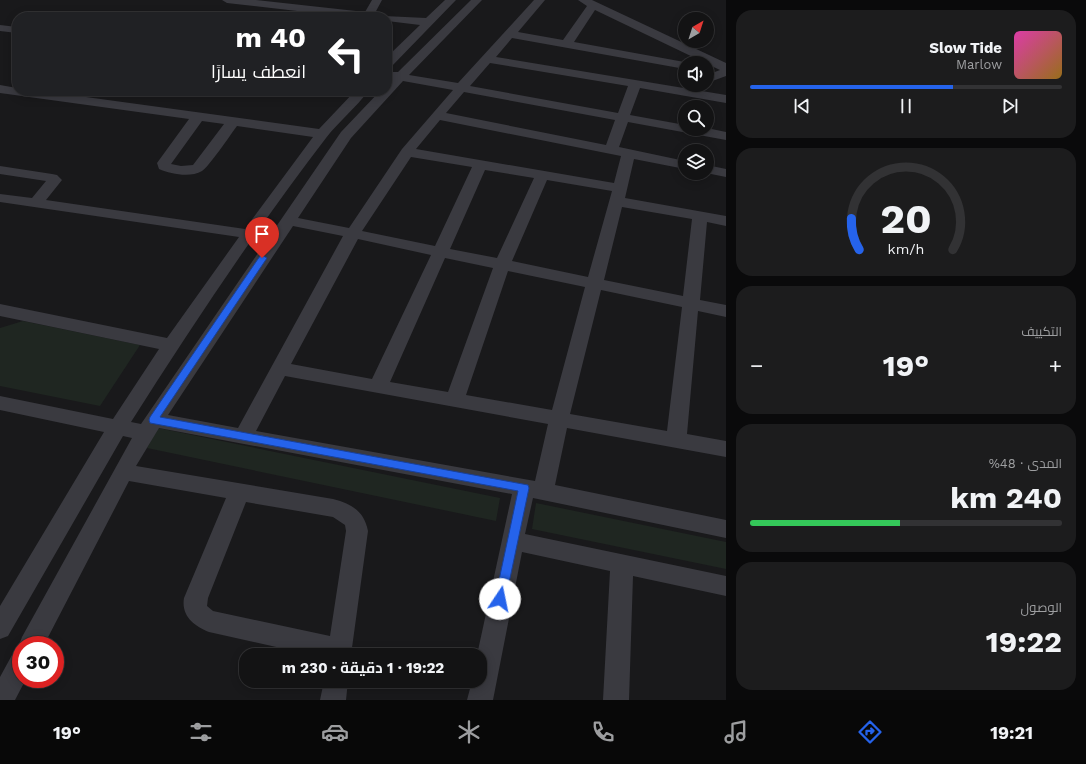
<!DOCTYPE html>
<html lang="ar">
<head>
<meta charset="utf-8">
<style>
  :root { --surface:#131314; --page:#1c1c1d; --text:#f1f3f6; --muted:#9d9ea0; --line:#323234; --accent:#2563eb }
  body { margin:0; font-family:"Work Sans",Cairo,sans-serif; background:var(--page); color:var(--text); direction:rtl; height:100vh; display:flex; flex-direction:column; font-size:15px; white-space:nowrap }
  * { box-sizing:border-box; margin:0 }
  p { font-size:13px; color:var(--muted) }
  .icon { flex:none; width:22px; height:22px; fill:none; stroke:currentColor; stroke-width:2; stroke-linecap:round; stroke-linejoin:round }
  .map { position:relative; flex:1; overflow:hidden; direction:ltr }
  .drawer { display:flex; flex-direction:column; gap:10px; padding:10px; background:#0a0a0b; width:360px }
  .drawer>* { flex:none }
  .hud { position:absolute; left:12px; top:12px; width:380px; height:84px; border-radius:16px; box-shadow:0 2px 10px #0003,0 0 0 1px var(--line); direction:rtl; background:#202124; color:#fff; overflow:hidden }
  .needle { width:26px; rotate:39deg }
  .controls { position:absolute; left:678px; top:12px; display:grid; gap:8px }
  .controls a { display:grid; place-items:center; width:36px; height:36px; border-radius:50%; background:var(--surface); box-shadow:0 2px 10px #0003,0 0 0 1px var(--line); font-size:20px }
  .speed { position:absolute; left:12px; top:636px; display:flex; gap:8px; font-size:20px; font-weight:700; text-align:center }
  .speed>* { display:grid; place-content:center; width:52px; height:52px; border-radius:50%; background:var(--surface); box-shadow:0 2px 10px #0003,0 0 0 1px var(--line); line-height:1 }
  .speed .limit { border:6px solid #d22; background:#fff; color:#111 }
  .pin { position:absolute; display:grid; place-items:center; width:34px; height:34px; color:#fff; margin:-41px -17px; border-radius:50% 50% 50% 0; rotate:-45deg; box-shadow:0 0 4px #0007 }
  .pin .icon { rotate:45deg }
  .me { position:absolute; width:44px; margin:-22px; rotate:11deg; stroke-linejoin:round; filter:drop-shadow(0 0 3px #0008) }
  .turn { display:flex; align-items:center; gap:14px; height:84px; padding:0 20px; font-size:18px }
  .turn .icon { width:52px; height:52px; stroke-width:2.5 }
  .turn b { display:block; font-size:28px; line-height:34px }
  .big { font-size:30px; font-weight:700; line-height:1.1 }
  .drawer .widget { flex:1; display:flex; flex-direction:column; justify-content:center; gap:6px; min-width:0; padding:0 14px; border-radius:16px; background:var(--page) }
  .drawer .dial { align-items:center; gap:0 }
  .dial svg { height:104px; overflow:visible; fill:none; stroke:var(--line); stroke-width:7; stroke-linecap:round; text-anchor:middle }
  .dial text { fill:var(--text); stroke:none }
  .song { display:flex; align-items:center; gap:12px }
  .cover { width:48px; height:48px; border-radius:6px; background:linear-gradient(135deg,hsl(320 70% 55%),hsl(40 70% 35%)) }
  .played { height:4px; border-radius:2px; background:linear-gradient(90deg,var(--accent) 65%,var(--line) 65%) }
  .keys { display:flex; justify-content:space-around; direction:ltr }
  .heat { display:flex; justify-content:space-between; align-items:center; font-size:22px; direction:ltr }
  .charge { height:6px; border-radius:3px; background:linear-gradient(90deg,#34c759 48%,var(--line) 0) }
  .trip { position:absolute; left:239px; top:648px; width:248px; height:40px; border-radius:16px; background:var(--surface); box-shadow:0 2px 10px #0003,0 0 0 1px var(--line); font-weight:700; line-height:40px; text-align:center; direction:rtl }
  .tabs { display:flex; height:64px; justify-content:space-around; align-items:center; background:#080808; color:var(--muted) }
  .tabs .icon { width:28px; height:28px }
  .tabs .active { color:var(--accent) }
  .tabs b { font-size:18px; color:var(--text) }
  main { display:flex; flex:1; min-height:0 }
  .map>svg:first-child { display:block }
  .green { fill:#1f2621 }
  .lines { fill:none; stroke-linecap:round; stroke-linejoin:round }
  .minor { fill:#3a3a40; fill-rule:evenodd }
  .route { fill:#2563eb; stroke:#184099 }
</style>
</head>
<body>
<main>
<section class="drawer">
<div class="widget">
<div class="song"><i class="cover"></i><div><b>Slow Tide</b><p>Marlow</p></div></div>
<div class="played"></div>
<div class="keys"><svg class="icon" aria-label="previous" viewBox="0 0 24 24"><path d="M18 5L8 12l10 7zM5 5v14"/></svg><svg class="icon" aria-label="pause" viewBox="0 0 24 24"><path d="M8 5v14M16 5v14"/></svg><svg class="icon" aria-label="next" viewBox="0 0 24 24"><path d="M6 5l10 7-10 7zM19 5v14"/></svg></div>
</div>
<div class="widget dial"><svg viewBox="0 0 100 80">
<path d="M14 69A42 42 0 1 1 86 69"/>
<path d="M14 69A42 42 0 0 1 8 45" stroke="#2563eb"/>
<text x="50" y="56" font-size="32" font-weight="700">20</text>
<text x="50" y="72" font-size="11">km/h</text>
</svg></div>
<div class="widget"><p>التكييف</p>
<div class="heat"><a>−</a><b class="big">19°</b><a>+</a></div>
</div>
<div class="widget"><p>المدى · 48%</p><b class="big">240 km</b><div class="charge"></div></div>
<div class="widget"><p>الوصول</p><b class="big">19:22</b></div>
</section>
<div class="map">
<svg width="726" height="700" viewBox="0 0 726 700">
  <rect width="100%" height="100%" fill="#19191b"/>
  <path class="green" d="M23 321 140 345 100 406 0 386V328Z
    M158 428 500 498 496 521 147 448Z
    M536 503 726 542V569L532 529Z"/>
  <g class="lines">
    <path class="minor" d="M222 0H256L365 12 372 0H382L375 13 384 16 426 18 445 0H456L391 67 387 68V57L420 25 387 21V17H349L227 3Z
      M471 0H482L409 75 458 83 534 0H545L518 32 563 40 587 6 578 0H592L726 63V76L707 83V75L720 70 595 10 574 42 690 63H685V69L512 38 496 57 726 95V103L640 88 630 115 685 125V129L707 128 726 132V140L628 122 619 147 685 161V169L634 159 625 198 726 216V226L707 222 700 300 726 305V317L698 311 687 434 726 441V457L567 428 555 485 726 520V538L533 498 525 534 726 576V596L633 576 629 700H603L610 571 522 552 493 700H467L472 681H480V655H477L512 494 159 428 136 466 333 499C352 504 364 511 368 531L351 655H312L209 632C194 626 181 616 184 598L226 498 129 481 44 645H21V650L19 645 22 637 132 438 123 436 8 636 0 639V606L104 432 0 410V396L113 419 159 349 0 316V304L167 338 239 237 0 202V194L32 198 46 181 0 174V166L52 174 57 175 62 180 46 200 245 229 313 137 237 126C231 134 208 168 202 171 190 178 171 174 159 169L157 163 189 119 0 93V85L17 88V91H42L319 129 355 91H368C356 108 339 121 326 138 256 229 192 326 131 422L141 424 341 132 380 91H387V84L392 79 387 77 388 72H398ZM490 63 628 86 618 113 470 86ZM403 81 453 90 402 149 349 228 298 218 351 138ZM464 92 615 120 606 145 446 113ZM440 120 621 156 614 183 416 149ZM202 121 224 124 193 165 181 166 171 164ZM411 157 472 167 435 246 362 231ZM485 170 534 178 497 258 450 249ZM547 180 612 191 588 277 512 261ZM622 207 692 219 683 296 604 280ZM293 226 343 236 238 428 168 415ZM358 239 431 255 372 379 291 364ZM445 258 493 268 448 392 390 382ZM508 271 585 287 552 410 466 395ZM601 290 682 307 667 431 570 414ZM285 376 548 424 535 481 256 431ZM246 502 333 517 345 525 346 531 330 636 213 611 207 606 208 598Z
      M0 25 17 27V33L0 31Z
      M707 165 726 169V177L706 173Z
      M21 651V679H26L15 700H0V677L12 655Z
      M324 681H348L346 700H320Z"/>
  </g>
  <path class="route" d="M262 255 267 258 160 417 528 485 529 488 505 602 500 604 496 602 495 599 518 491 150 423 149 420 150 417 260 256Z"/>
</svg>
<div class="controls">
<a><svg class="needle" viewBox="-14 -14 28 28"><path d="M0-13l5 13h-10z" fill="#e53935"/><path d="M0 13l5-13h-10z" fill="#9d9ea0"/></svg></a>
<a><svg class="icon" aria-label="sound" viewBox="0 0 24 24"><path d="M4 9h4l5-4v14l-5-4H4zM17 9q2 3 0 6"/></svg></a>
<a><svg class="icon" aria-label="search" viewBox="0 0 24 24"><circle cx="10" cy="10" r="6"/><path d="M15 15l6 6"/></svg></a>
<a><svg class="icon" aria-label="layers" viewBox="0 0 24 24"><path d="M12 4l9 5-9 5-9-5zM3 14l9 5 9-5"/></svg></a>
</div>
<div class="speed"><div class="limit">30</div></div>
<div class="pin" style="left:262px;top:258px;background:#d93025"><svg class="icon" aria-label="arrive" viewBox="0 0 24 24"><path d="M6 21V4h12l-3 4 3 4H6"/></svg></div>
<svg class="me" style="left:500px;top:599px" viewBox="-20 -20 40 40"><circle r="19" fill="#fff"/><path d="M0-13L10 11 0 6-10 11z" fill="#2563eb"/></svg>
<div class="trip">19:22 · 1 دقيقة · 230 m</div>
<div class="hud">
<div class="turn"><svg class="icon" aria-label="left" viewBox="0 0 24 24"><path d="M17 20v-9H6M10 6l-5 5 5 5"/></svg><div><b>40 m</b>انعطف يسارًا</div></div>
</div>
</div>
</main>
<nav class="tabs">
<b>19:21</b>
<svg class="icon active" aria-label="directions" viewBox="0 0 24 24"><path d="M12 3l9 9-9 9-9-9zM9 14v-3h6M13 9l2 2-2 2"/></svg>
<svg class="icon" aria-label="music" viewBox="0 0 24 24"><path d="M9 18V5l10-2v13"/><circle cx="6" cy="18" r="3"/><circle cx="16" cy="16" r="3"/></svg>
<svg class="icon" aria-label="phone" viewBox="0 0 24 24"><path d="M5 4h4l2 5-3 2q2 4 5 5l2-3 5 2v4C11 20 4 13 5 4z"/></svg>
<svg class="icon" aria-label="climate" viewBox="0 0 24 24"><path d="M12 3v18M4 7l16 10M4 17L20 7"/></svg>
<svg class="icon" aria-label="car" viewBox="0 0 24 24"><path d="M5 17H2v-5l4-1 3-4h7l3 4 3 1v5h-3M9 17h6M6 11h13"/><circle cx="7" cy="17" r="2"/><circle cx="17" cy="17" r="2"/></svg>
<svg class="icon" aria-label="filters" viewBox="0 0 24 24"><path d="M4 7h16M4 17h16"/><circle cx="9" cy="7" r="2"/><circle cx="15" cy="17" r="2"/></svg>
<b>19°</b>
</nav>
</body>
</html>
